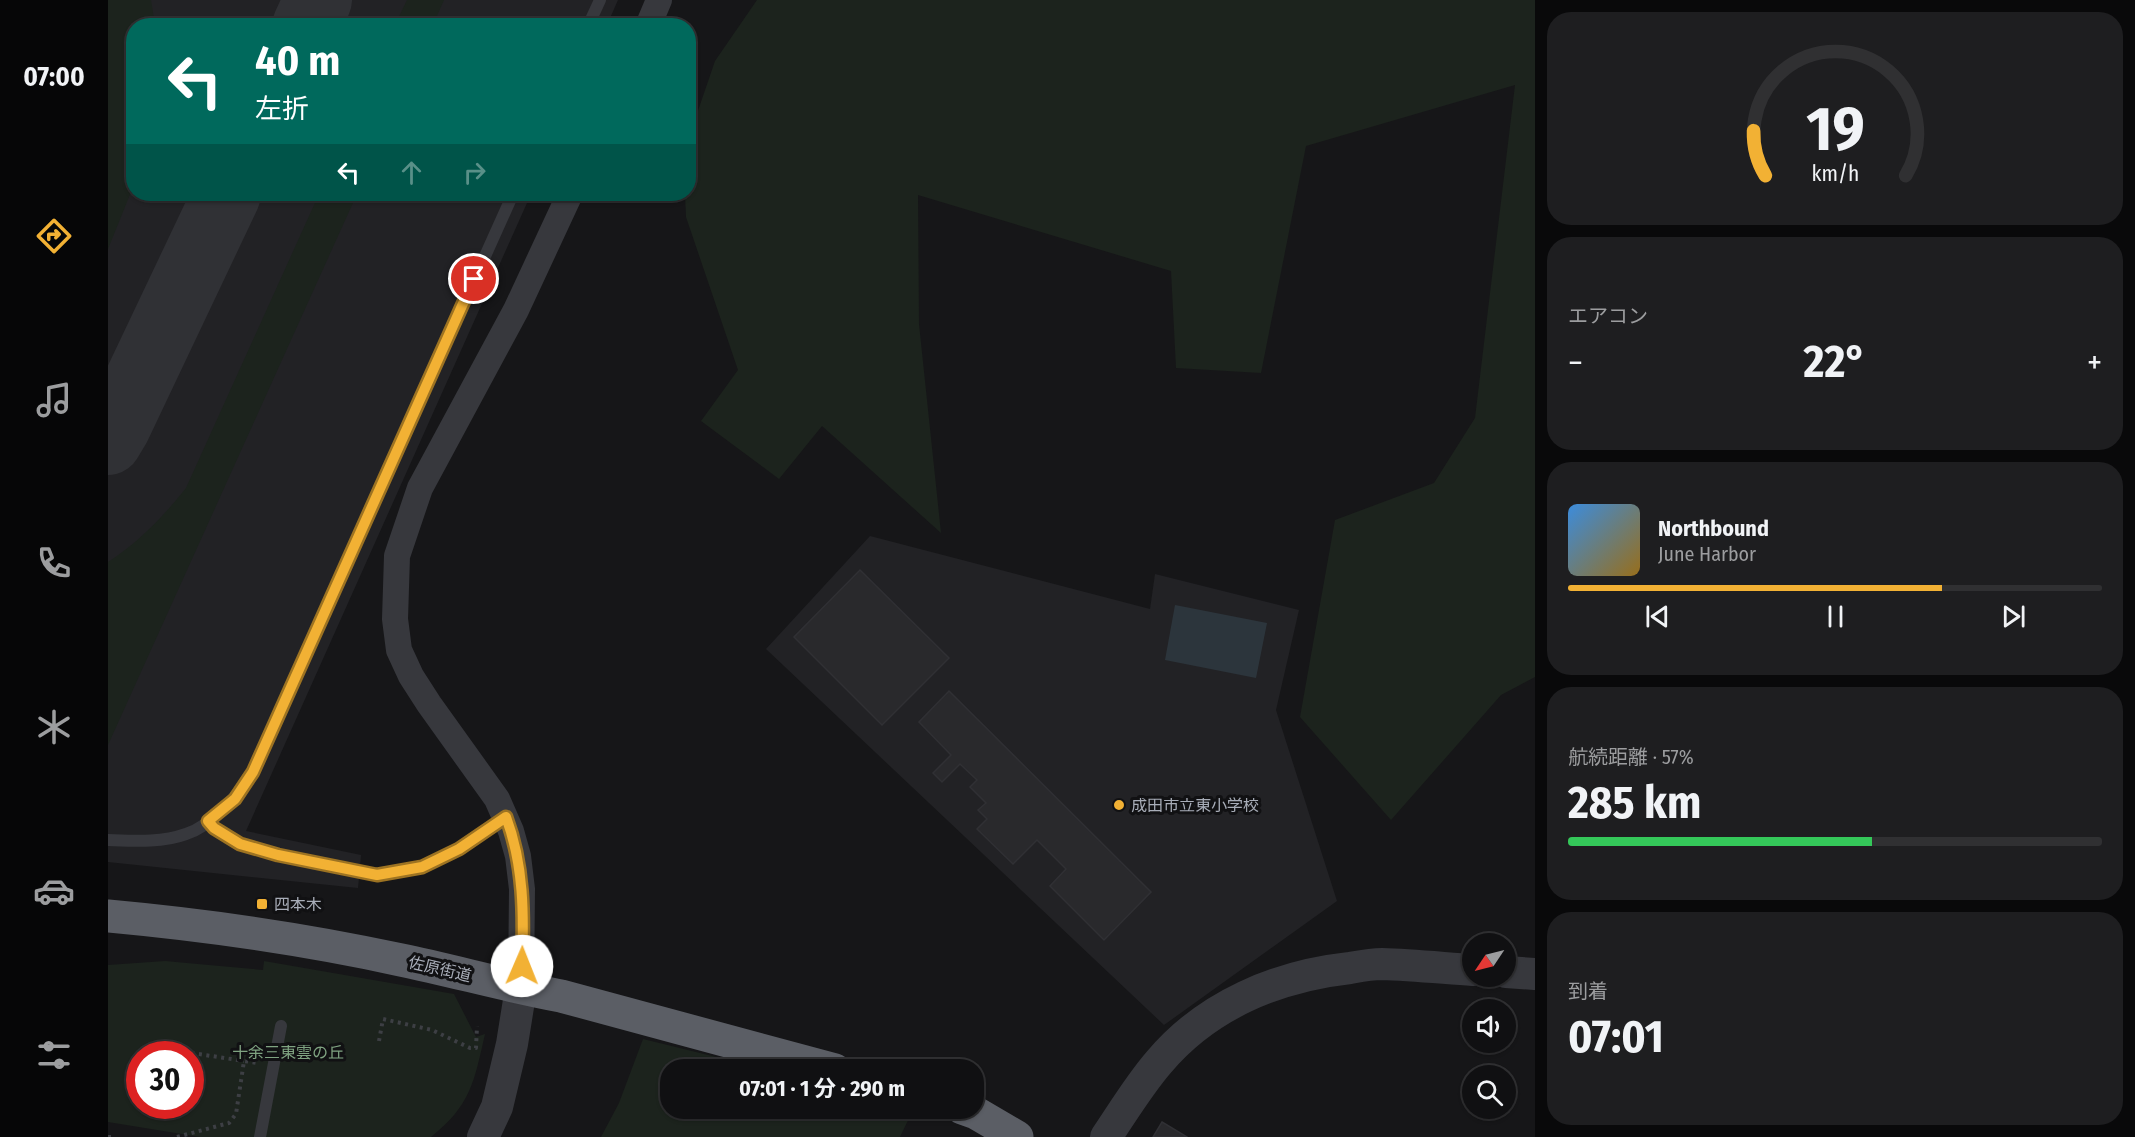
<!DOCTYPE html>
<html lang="ja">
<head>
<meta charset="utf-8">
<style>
  :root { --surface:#101012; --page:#1e1e20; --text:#f1f3f6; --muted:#9c9d9f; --line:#303032; --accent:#f2b134 }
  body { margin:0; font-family:"Fira Sans Condensed","Noto Sans JP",sans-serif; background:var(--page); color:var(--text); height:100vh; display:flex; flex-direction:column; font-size:22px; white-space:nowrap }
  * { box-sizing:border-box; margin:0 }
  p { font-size:20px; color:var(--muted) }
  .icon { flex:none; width:33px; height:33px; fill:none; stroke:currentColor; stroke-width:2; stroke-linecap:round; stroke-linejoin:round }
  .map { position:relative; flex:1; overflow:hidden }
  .side { display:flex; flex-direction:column; gap:12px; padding:12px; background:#09090a; width:600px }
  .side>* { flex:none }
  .banner { position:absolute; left:18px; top:18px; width:570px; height:183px; border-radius:24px; box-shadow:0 2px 4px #0004,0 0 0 2px var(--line); background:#00695c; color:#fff; overflow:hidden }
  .needle { width:39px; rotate:235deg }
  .tools { position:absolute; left:1354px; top:933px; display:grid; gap:12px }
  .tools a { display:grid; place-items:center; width:54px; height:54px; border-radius:50%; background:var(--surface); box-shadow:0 2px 4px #0004,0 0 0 2px var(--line); font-size:30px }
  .speed { position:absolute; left:18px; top:1041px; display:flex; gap:12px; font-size:30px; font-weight:700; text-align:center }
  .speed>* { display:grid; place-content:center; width:78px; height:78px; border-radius:50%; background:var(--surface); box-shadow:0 2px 4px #0004,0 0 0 2px var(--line); line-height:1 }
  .speed .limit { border:9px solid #d22; background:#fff; color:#111 }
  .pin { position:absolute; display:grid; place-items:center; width:51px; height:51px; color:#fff; margin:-26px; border:3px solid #fff; border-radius:50%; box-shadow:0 2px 6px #0007 }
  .me { position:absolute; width:66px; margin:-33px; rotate:1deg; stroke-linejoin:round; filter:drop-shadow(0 0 4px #0008) }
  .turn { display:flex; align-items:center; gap:21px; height:126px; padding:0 30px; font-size:27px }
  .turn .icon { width:78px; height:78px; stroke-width:2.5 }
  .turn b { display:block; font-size:42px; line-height:51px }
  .lanes { display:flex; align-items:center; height:57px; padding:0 30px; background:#0003; justify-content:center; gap:30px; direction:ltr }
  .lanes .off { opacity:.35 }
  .big { font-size:45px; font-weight:700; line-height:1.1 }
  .side .widget { flex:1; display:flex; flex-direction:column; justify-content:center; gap:9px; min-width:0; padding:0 21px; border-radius:24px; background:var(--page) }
  .side .dial { align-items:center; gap:0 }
  .dial svg { height:156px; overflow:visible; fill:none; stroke:var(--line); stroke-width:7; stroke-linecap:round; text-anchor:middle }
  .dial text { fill:var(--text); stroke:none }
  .song { display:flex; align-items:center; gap:18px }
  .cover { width:72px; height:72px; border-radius:9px; background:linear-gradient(135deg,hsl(210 70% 55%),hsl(40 70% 35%)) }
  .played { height:6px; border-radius:3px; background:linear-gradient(90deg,var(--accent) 70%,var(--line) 70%) }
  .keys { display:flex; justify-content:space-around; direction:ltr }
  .heat { display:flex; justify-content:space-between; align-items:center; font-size:33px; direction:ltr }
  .charge { height:9px; border-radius:4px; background:linear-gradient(90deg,#34c759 57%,var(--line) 0) }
  .trip { position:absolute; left:552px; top:1059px; width:324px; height:60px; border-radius:24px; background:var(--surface); box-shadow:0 2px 4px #0004,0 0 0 2px var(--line); font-weight:700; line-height:60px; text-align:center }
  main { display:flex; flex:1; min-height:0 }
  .dock { display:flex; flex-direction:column; width:108px; justify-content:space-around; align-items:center; background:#060607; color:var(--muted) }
  .dock .icon { width:42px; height:42px }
  .dock .current { color:var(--accent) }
  .dock b { font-size:27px; color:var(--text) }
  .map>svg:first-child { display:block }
  .built { fill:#222225 }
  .green { fill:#1c231d; fill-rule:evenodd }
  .water { fill:#2c353c }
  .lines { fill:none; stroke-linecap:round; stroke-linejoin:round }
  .taxiway { stroke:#303135; stroke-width:68 }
  .building { fill:#29292c; stroke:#303034; stroke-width:1.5 }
  .path { stroke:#3d3f44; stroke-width:4; stroke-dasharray:3 4.5; stroke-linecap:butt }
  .service { stroke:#37383d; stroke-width:12 }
  .minor { stroke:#37383d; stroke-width:26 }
  .tertiary { stroke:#37383d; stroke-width:32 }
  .trunk { stroke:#5b5e65; stroke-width:33 }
  .route-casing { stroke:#9d7322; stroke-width:15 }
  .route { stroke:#f2b134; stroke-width:10 }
  .poi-dot { fill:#f2b134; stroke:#111113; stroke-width:2 }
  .labels { text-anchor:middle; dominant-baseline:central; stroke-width:6; stroke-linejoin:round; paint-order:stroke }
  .poi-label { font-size:16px; fill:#a8adb8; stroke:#111113; text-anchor:start }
  .street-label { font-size:16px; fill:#a8adb8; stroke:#111113 }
  .park-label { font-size:16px; fill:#7fa381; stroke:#111113 }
</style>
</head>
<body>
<main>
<nav class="dock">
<b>07:00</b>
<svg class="icon current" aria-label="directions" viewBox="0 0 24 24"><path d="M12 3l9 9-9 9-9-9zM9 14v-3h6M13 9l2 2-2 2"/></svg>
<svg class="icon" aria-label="music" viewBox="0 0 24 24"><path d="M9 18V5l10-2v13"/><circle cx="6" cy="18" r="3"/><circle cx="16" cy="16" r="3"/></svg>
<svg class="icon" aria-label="phone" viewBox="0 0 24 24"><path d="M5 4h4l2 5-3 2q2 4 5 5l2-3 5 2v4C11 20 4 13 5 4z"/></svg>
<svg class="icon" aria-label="climate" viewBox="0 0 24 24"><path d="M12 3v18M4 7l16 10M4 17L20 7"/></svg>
<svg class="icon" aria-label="car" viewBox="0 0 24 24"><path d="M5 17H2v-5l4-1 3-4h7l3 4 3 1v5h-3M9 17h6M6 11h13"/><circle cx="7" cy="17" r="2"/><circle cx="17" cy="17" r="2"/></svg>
<svg class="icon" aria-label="filters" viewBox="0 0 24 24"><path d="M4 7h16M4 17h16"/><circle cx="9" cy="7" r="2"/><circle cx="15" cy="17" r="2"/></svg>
</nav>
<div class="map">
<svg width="1427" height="1137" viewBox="0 0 1427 1137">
  <rect width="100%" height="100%" fill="#161618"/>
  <path class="built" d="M0 0H510L499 25 26 26V194H423L138 831 253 855 250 888 0 862Z
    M762 536 1042 609 1047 574 1191 610 1168 710 1229 901 1056 1025 658 649Z"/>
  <path class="green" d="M0 0H43L47 25 26 26 25 187 0 249Z
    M299 0H336L325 25H287Z
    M649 0H1427V677L1393 695 1283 820 1192 717 1227 520 1326 483 1367 418 1407 85 1198 146 1153 373 1068 368 1063 271 810 195 811 324 833 533 714 426 671 479 593 421 630 370 578 217 577 194H580L581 137 607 61Z
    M211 194H249L0 745V562C31 542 55 517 78 488Z
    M57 961 155 970 156 961 346 994 368 1037 377 1034C366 1082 363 1105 323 1137H92L0 1122V965ZM32 1054H82V1106H32Z
    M535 1039 657 1069 562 1070V1108H791L804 1112 792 1137H493L511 1103Z"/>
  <path class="water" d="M1067 605 1159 623 1148 678 1057 660Z"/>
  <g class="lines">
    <path class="taxiway" d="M198 26 210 0
      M0 441 9 426 119 194"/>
  </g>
  <path class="building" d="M752 570 841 658 774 725 686 637Z
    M841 691 1043 892 996 940 942 886 958 869 929 840 905 864 869 829 879 819 870 810 878 803 862 787 869 780 852 764 834 782 825 773 843 755 811 722Z
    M1054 1122 1079 1137H1045Z"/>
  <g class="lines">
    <path class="path" d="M271 1041 275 1019 324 1030 362 1048H368L369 1026
      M62 1047 71 1051 136 1061
      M0 1137H3
      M69 1137 121 1123 128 1114 136 1061 150 1063"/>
    <path class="service" d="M480 26 492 0
      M100 821 106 828 131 844 170 855 269 875 314 867 351 849 398 817
      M0 840C26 841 53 843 78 834 106 825 129 795 145 772L405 194
      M152 1137 173 1026"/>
    <path class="minor" d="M540 26 551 0
      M413 988 414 889 410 856 403 831 389 799 321 704 303 676 291 650 287 619 289 556 312 488 408 310 462 194"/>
    <path class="tertiary" d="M1398 972 1427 974
      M375 1137 389 1107 404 1044 413 988
      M998 1137C1015 1112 1031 1085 1051 1062 1099 1005 1169 976 1242 968 1253 966 1263 964 1274 964 1304 965 1335 968 1365 970"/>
    <path class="trunk" d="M0 916C98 925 196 939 293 960 346 971 399 986 453 996L727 1070
      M854 1108 868 1113 909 1137"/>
  </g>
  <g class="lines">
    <g class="route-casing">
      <path id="route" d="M366 279 145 772 127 799 100 821 106 828 132 844 170 855 269 875 314 867 351 849 398 817C416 865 416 915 414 966"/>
    </g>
    <use href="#route" class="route"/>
  </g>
  <g class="poi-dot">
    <circle cx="1011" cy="805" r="6"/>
    <rect x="148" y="898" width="12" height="12" rx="3"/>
  </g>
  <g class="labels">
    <g class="poi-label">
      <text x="1023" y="805">成田市立東小学校</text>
      <text x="166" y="904">四本木</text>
    </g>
    <g class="street-label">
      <text transform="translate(332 969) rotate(13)">佐原街道</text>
    </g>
    <g class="park-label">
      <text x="180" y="1052">十余三東雲の丘</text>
    </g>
  </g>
</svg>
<div class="tools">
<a><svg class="needle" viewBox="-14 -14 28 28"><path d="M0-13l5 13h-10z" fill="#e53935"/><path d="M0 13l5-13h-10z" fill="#9c9d9f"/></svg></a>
<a><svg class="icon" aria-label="sound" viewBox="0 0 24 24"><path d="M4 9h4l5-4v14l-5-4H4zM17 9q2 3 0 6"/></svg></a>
<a><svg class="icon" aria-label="search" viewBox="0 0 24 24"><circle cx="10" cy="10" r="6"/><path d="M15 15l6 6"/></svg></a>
</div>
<div class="speed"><div class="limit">30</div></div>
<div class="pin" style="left:366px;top:279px;background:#d93025"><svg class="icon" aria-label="arrive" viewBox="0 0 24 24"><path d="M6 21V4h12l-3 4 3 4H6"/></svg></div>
<svg class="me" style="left:414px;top:966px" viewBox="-20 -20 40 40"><circle r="19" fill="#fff"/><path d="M0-13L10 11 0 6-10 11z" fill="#f2b134"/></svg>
<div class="trip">07:01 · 1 分 · 290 m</div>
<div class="banner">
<div class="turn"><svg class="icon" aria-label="left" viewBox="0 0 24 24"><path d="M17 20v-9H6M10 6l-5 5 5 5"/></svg><div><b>40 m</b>左折</div></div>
<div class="lanes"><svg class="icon" aria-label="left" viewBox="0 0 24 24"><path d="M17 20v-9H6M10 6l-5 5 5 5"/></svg><svg class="icon off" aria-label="ahead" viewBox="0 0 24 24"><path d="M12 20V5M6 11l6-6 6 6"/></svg><svg class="icon off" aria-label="right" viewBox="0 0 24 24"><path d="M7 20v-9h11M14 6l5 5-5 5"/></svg></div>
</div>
</div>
<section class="side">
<div class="widget dial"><svg viewBox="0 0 100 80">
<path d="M14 69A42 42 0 1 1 86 69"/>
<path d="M14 69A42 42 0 0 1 8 46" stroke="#f2b134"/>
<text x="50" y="56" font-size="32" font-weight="700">19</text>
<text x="50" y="72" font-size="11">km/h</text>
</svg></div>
<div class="widget"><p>エアコン</p>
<div class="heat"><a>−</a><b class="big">22°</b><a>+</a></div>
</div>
<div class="widget">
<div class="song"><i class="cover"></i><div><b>Northbound</b><p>June Harbor</p></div></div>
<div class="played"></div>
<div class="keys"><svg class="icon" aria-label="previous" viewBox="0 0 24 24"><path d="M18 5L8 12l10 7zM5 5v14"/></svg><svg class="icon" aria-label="pause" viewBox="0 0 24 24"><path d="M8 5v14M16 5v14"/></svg><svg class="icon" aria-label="next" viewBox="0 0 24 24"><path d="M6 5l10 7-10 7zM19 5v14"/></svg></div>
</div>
<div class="widget"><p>航続距離 · 57%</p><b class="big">285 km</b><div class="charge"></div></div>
<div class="widget"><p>到着</p><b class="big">07:01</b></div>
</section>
</main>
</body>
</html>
